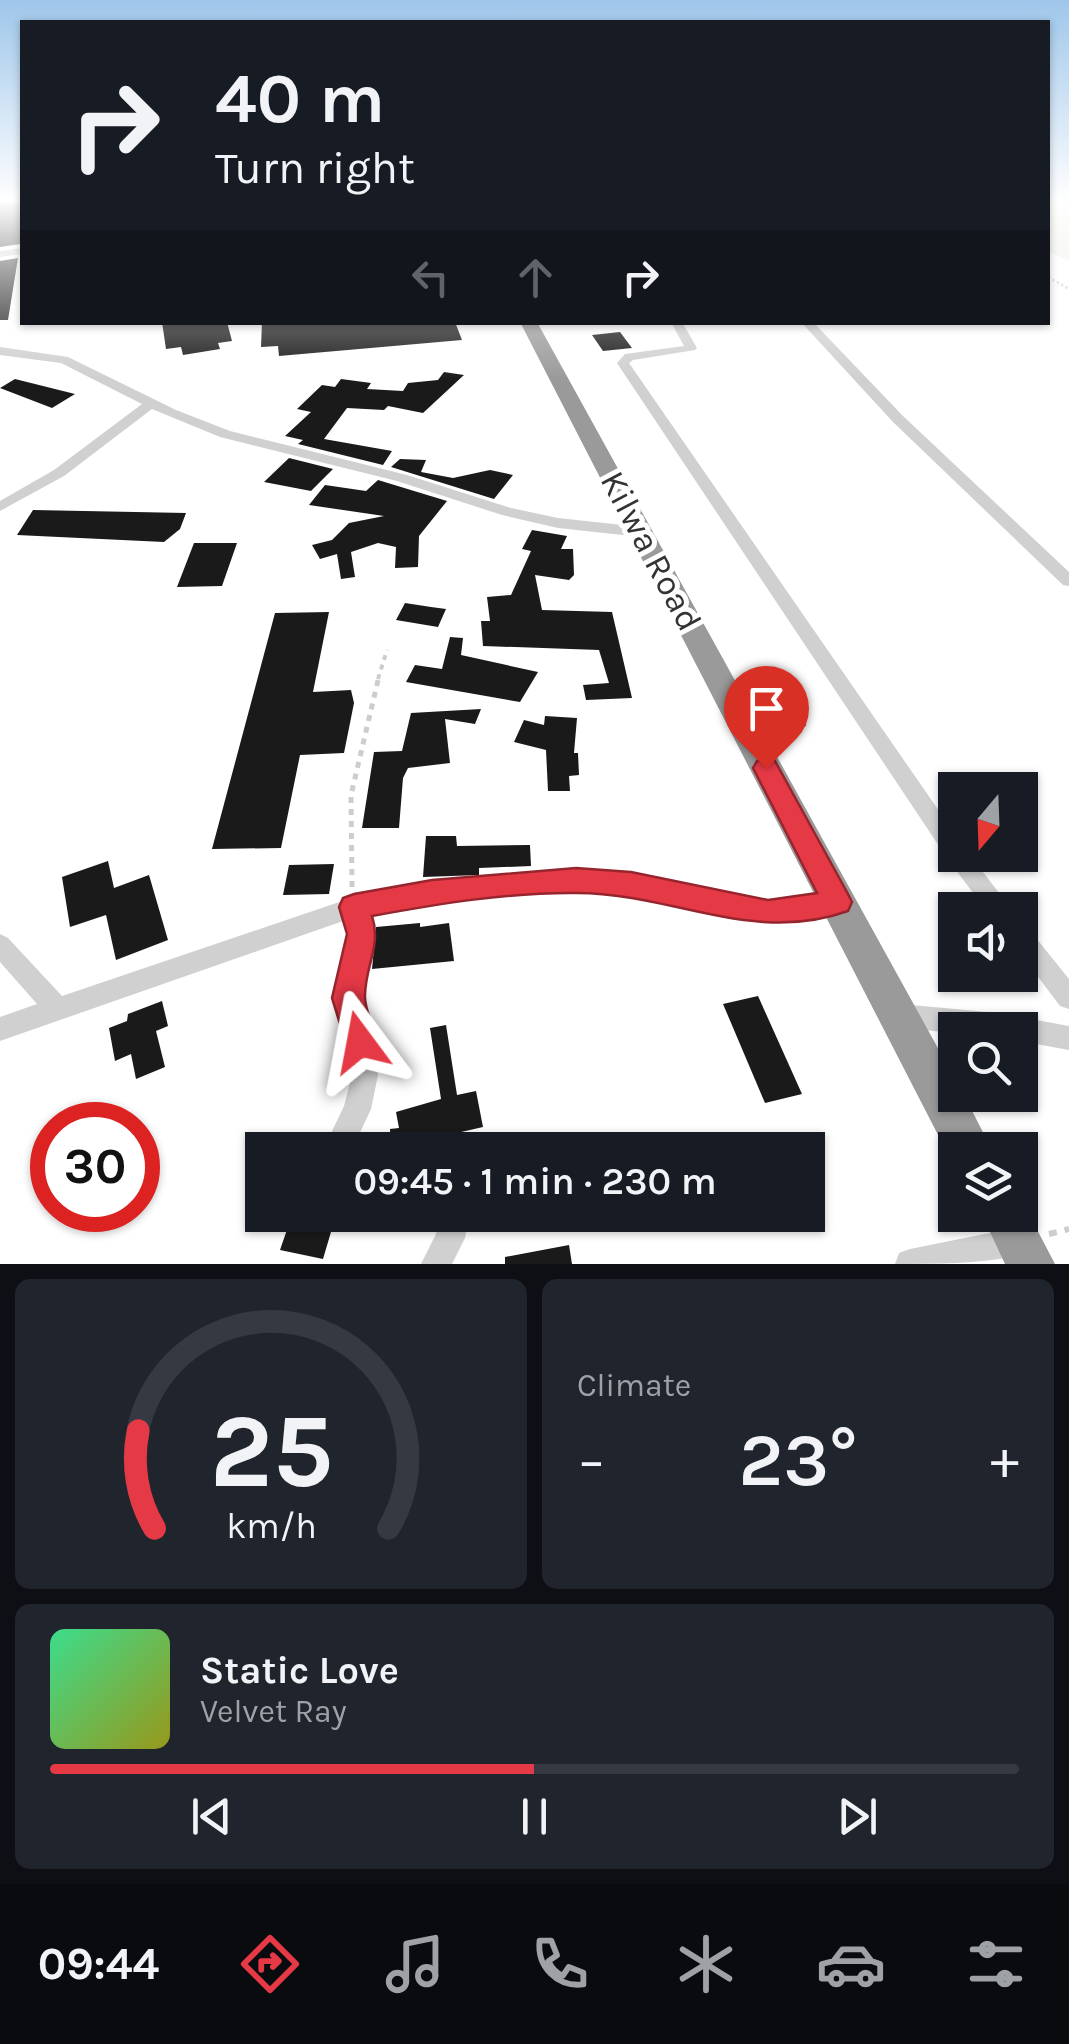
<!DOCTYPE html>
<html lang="en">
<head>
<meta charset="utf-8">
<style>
  :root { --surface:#171b24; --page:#20242c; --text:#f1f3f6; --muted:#9ea1a6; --line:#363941; --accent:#e63946 }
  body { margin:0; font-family:Karla,sans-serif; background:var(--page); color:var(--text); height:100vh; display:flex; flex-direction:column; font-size:38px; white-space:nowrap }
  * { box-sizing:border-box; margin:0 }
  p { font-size:32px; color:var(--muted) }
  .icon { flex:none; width:55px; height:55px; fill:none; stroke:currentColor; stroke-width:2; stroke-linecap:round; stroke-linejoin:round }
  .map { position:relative; height:1264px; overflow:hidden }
  .panel { display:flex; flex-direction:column; gap:15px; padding:15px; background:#0d0f14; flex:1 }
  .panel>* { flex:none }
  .banner { position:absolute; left:20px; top:20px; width:1030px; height:305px; border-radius:0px; box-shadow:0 2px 8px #0004; background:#171b24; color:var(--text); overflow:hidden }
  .needle { width:65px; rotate:199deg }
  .buttons { position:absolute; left:938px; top:772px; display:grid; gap:20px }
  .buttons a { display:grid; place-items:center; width:100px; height:100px; border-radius:0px; background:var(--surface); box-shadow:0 2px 8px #0004; font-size:50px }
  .speed { position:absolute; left:30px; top:1102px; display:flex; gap:20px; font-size:50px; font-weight:700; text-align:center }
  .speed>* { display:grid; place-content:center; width:130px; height:130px; border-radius:50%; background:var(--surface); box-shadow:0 2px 8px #0004; line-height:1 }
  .speed .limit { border:15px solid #d22; background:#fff; color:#111 }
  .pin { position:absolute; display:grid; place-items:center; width:85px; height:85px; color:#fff; margin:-102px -42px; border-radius:50% 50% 50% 0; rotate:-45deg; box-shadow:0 0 10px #0007 }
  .pin .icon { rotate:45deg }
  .me { position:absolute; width:110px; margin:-55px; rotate:347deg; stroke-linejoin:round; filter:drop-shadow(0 0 8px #0008) }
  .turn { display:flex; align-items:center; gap:35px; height:210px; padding:0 30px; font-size:45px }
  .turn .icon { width:130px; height:130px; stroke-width:2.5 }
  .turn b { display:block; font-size:70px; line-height:85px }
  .lanes { display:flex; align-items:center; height:95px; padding:0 30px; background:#0003; justify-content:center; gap:50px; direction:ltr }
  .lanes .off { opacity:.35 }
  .big { font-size:75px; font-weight:600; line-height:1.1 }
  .panel .card { flex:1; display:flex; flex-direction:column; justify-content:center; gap:15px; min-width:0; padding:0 35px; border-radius:15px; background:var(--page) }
  .panel .dial { align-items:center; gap:0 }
  .dial svg { height:260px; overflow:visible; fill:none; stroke:var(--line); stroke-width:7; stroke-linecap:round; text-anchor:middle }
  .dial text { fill:var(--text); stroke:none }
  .song { display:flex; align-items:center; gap:30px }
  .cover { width:120px; height:120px; border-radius:15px; background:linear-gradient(135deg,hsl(150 70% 55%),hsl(60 70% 35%)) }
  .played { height:10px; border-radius:5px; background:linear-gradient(90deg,var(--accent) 50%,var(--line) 50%) }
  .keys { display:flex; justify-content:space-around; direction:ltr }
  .heat { display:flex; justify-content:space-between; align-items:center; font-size:55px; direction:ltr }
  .panel .tiles { flex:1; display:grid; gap:15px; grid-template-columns:1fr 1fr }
  .card:last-child { grid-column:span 2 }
  .trip { position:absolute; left:245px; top:1132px; width:580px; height:100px; border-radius:0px; background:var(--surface); box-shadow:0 2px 8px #0004; font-weight:600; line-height:100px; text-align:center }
  .menu { display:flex; height:160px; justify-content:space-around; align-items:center; background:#090b0e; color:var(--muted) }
  .menu .icon { width:70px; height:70px }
  .menu .on { color:var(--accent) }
  .menu b { font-size:45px; color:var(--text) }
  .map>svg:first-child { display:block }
  .green { fill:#e6ecdf }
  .building { fill:#1a1a1a }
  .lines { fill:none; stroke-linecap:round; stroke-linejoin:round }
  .path-far3 { stroke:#cdcdcd; stroke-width:2.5; stroke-dasharray:2.5 2.5; stroke-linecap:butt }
  .path-far2 { stroke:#cdcdcd; stroke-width:4; stroke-dasharray:5 5; stroke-linecap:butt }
  .path-far1 { stroke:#cdcdcd; stroke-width:5; stroke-dasharray:6 6; stroke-linecap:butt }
  .path { stroke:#cdcdcd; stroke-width:6; stroke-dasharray:8 8; stroke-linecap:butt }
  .minor { fill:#d0d0d0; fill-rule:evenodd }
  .highway { fill:#9a9a9a; fill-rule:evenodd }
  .route { fill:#e63946; stroke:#96252e; stroke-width:2.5 }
  .labels { text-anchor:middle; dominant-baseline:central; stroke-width:10; stroke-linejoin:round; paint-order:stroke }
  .street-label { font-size:35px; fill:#333; stroke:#fff }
</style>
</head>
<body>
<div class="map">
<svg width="1069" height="1264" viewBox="0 0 1069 1264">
  <rect width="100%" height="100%" fill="#fff"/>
  <path class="green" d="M1048 202H1069V261L1048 251Z"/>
  <path class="building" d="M0 202H22L20 244 0 247Z
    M18 258 8 320H0V261Z
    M162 322H227L232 341 218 343 220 349 183 355 181 347 166 349Z
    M262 322H455L462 340 279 356 278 346 261 347Z
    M620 332 632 348 603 351 592 335Z
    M444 372 464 375 423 413 388 406 384 410 347 408 324 439 392 451 383 465 298 444 303 440 285 436 311 412 297 409 322 385 335 387 341 379 371 383 367 389 403 391 408 383 438 380Z
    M15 379 75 394 52 408 0 388Z
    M289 458 333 469 311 491 264 482Z
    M400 459 426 460 421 472 453 478 490 470 513 475 494 499 391 467Z
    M378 480 447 501 419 536 418 567 395 568 396 547 378 543 351 552 355 577 341 579 337 554 320 559 312 545 332 540 349 523 384 516 309 505 325 485 366 491Z
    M33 510 186 513 180 529 164 542 17 535Z
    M532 530 567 536 561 549H573L574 575 569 580 535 575 542 610 612 612 632 698 586 700 583 685 609 683 599 650 483 646 481 621H490L487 597 511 595 531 551 522 549Z
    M194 543H237L222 586 177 587Z
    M405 603 431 607 446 609 438 627 396 620Z
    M329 612 313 692 351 690 354 703 344 753 300 755 281 848 212 849 275 613Z
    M450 637 463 638 461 655 538 672 520 702 406 682 415 665 442 669Z
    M798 706 806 726 781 728 773 708Z
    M481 709 475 724 445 719 450 763 408 768 403 778 399 828H362L374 752 402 751 411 713Z
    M545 716 577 718 574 753H578L579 775 569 776 570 791H548L546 750 514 742 524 720 544 725Z
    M426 836H456L457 846 530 845 531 866 479 868V875L423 877Z
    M108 861 114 888 149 875 168 940 116 960 106 915 70 927 62 877Z
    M334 864 329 894 283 895 289 865Z
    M420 923V927L449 923 454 961 372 969 376 927Z
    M758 996 802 1094 765 1103 723 1004Z
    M162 1001 168 1026 156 1031 165 1067 136 1079 131 1054 115 1061 109 1028 127 1021 128 1014Z
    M446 1025 457 1095 476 1091 483 1127 435 1138 437 1150 391 1149 390 1129 399 1128 396 1112 441 1099 430 1028Z
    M292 1215H336L323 1259 280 1250Z
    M569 1245 572 1264H505V1257Z"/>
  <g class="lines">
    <path class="path-far3" d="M1048 277 1069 289"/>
    <path class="path-far2" d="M378 679 387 650"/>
    <path class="path-far1" d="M352 887 351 795 379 676"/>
    <path class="path" d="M1049 1234 1069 1229"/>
    <path class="minor" d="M22 248V254L0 257V251Z
      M671 322H682L697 348 695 350 633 360 629 363 955 834V855H970L1012 910H986L949 861 617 363 625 354 684 346Z
      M801 322H813L903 416 1069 572V586L1063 585 893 422Z
      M0 347 68 357 176 410 230 431 407 475 511 508 558 518 641 527 649 532 641 537 558 528 502 515 397 481 220 437 152 409 64 476 0 511V501L54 470 142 404 61 363 0 355Z
      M576 871 631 876 768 903 837 892 845 895 849 902 845 909 837 912 768 923 631 894 576 889 432 902 368 914 374 934 362 998 378 1075 371 1109 352 1150H323L344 1106 352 1075 336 998 350 934 346 920 0 1041V1017L37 1004 0 962V934L8 938 62 996 354 897 432 882Z
      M1020 925 1028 928 1069 979V1009L1060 1006 1020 953Z
      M901 1004 998 1013 1069 1026V1050L1020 1041V1030H955V1033L901 1028 892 1024 888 1016 892 1008Z
      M439 1215H469L465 1238 452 1264H421L436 1234Z
      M1019 1227 1030 1231 1034 1242 1030 1253C988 1264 939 1264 895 1264L899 1253 910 1249Z"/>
    <path class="highway" d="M520 322H537L955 1079V1095H964L992 1150H955L954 1166Z
      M1021 1199 1055 1264H1005L982 1215H1020Z"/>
  </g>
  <linearGradient id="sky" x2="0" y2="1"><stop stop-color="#9ec6ea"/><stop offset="0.53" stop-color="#fff"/><stop offset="1" stop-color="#fff" stop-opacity="0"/></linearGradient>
  <rect width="1069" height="379" fill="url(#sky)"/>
  <path class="route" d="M766 758 775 761 848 894 852 902 848 911C753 945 672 893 577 893 509 892 438 904 372 916 382 946 364 968 365 998 366 1018 381 1033 372 1053L360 1058 349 1053 332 998 347 934 339 907 343 898 354 894 432 880 576 868 631 872 768 900 817 893 753 768 757 761Z"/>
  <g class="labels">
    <g class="street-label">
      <text transform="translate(651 551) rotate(62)">Kilwa Road</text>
    </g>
  </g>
</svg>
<div class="buttons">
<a><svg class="needle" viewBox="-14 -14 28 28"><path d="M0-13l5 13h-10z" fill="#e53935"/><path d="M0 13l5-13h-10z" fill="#9ea1a6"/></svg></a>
<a><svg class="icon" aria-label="sound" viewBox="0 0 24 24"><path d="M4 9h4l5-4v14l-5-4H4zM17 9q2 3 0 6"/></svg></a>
<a><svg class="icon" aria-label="search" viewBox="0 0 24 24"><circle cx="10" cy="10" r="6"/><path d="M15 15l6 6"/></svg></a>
<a><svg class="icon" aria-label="layers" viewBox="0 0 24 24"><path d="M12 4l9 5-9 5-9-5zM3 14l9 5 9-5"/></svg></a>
</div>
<div class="speed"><div class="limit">30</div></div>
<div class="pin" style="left:766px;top:768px;background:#d93025"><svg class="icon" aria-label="arrive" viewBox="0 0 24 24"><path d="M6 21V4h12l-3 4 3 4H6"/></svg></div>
<svg class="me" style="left:360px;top:1042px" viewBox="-20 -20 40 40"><path d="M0-17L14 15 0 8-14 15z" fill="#e63946" stroke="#fff" stroke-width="4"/></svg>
<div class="trip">09:45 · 1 min · 230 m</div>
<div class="banner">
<div class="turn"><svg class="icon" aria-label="right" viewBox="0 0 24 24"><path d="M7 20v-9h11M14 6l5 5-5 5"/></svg><div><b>40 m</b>Turn right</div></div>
<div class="lanes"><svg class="icon off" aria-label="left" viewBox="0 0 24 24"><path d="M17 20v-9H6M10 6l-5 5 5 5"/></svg><svg class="icon off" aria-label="ahead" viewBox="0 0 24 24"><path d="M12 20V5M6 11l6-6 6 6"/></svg><svg class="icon" aria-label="right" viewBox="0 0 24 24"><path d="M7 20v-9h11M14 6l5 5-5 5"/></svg></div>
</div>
</div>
<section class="panel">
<div class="tiles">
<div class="card dial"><svg viewBox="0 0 100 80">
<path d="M14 69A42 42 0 1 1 86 69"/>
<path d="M14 69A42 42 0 0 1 9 39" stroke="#e63946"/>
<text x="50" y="56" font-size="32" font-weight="700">25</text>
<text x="50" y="72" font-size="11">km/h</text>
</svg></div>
<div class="card"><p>Climate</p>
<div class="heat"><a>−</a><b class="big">23°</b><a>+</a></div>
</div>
<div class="card">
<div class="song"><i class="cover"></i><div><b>Static Love</b><p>Velvet Ray</p></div></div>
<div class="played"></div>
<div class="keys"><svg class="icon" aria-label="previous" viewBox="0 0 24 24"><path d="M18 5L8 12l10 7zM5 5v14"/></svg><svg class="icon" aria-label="pause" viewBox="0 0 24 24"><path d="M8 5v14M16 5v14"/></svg><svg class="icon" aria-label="next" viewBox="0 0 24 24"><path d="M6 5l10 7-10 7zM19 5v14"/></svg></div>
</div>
</div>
</section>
<nav class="menu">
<b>09:44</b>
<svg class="icon on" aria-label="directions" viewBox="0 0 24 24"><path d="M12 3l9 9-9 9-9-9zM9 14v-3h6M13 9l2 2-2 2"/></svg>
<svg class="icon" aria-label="music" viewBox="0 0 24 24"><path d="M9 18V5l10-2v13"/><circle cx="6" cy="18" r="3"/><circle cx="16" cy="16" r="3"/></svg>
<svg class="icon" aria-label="phone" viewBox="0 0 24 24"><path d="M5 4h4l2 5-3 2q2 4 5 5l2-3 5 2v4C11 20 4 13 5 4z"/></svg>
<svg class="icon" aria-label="climate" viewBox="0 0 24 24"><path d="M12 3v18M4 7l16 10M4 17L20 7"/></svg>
<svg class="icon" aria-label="car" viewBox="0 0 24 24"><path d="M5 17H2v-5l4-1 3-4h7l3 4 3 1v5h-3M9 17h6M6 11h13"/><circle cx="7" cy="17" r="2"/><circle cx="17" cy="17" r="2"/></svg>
<svg class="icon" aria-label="filters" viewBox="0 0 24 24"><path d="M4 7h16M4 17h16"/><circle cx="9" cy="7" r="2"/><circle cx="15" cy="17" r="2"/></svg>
</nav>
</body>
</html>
